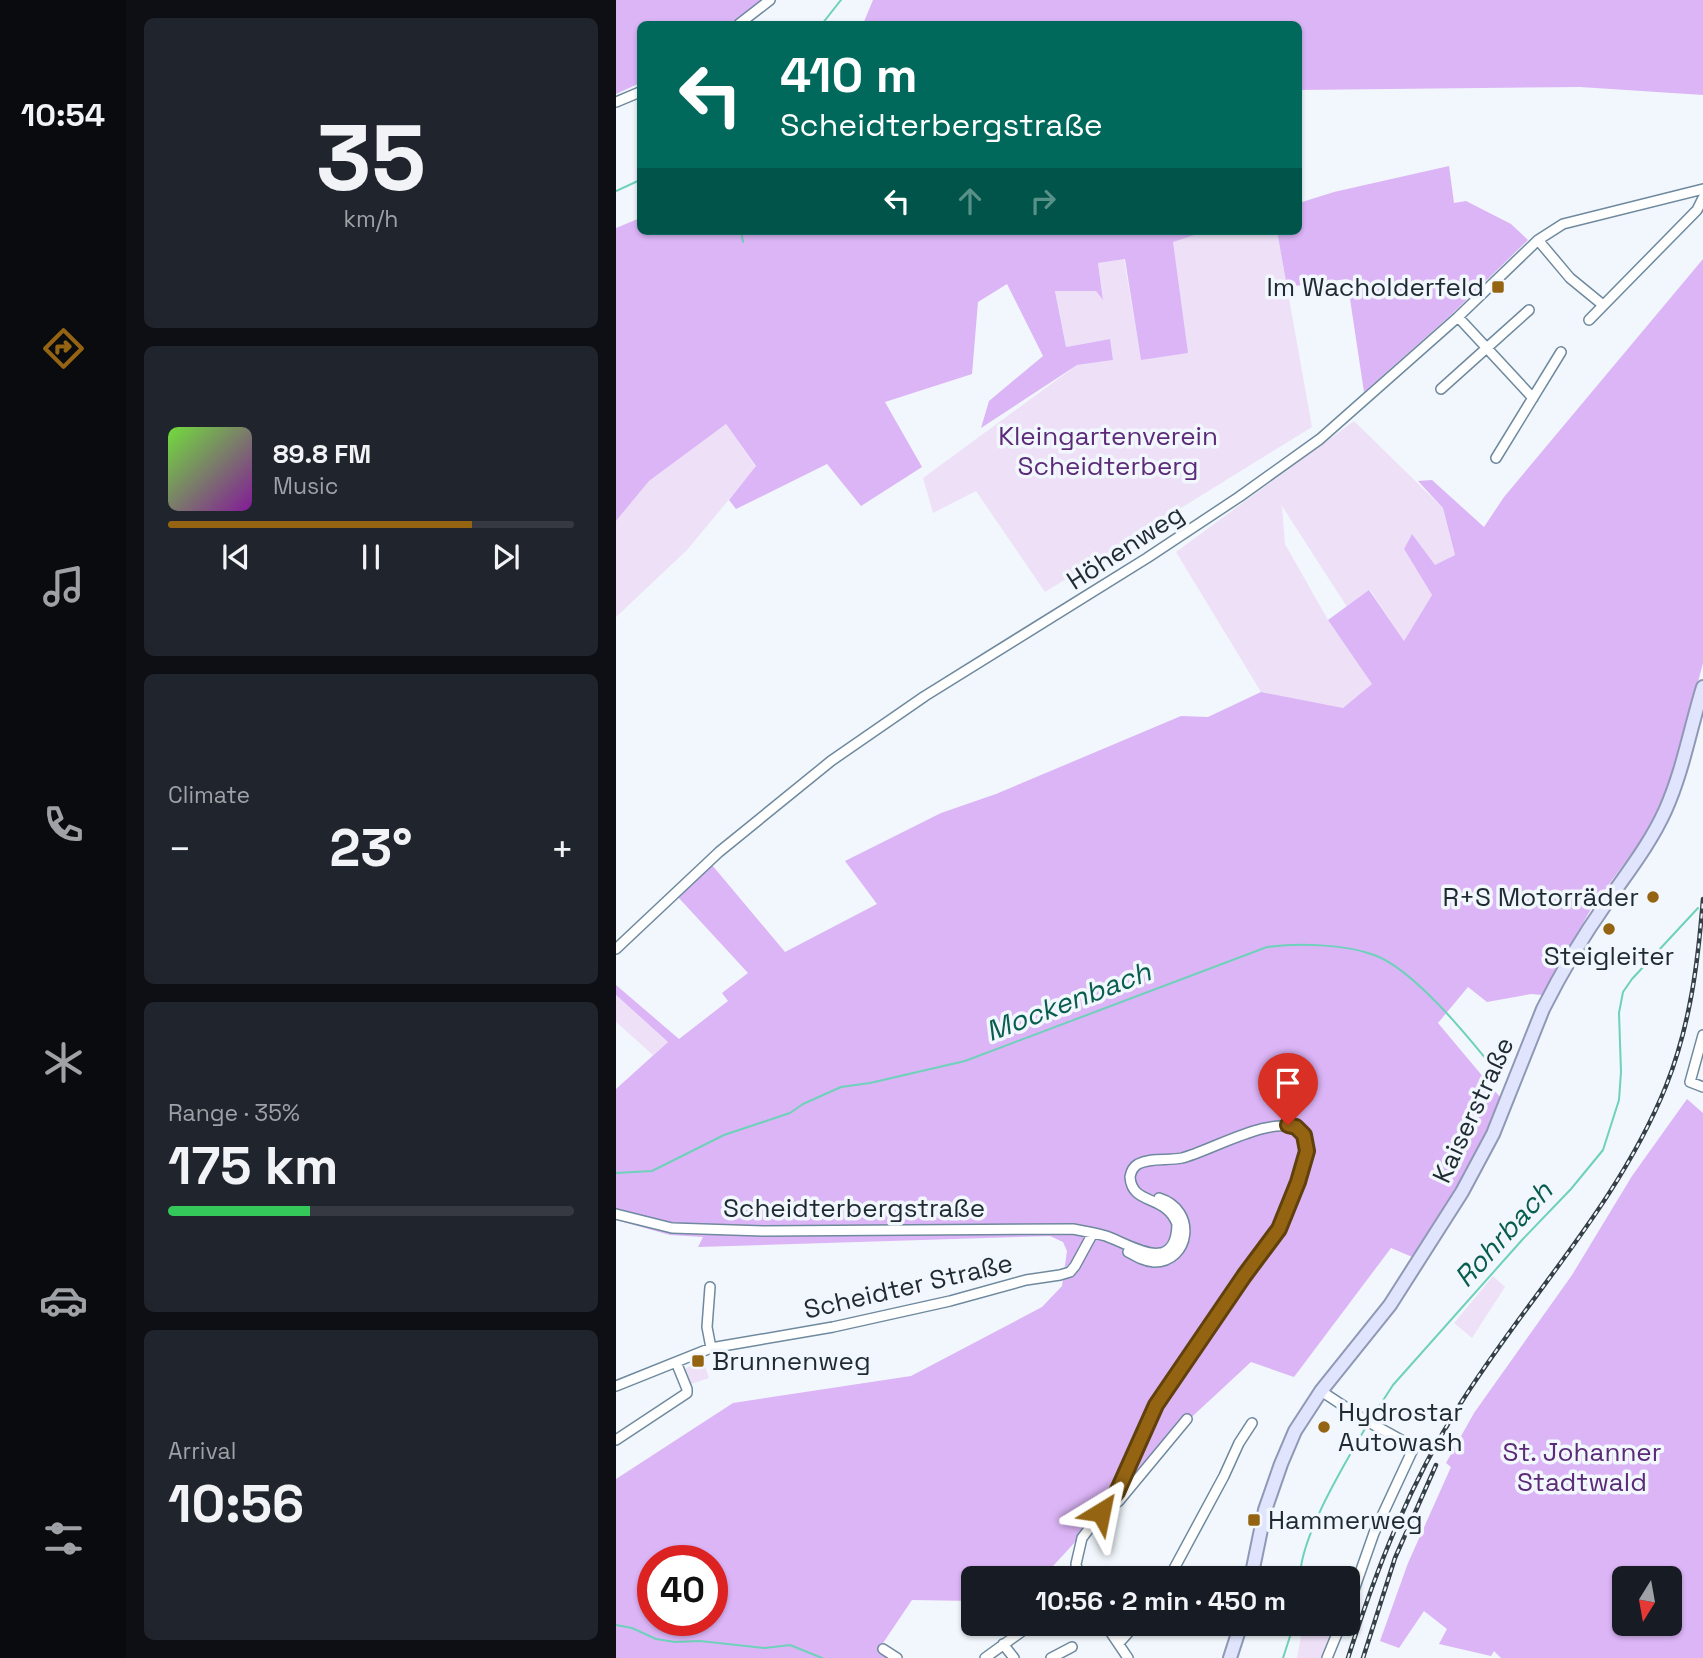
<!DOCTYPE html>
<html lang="en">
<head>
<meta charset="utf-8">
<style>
  :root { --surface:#171b24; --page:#20242c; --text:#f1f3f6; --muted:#9ea1a6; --line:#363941; --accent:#946413 }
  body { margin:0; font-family:"Space Grotesk",sans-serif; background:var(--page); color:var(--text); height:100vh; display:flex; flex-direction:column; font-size:26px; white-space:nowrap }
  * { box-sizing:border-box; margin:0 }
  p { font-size:23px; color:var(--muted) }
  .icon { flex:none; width:38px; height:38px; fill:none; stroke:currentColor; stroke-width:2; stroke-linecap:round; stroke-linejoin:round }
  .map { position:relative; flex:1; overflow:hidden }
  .side { display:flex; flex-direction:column; gap:18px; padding:18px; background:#0d0f14; width:490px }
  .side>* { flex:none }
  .top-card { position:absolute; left:21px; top:21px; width:665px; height:214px; border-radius:10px; box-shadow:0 2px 5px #0004; background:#00695c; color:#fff; overflow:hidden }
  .needle { width:46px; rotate:191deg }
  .fabs { position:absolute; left:996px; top:1566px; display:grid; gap:14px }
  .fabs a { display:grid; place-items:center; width:70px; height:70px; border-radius:10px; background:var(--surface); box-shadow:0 2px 5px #0004; font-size:35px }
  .speed { position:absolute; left:21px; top:1545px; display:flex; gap:14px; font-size:35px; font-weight:700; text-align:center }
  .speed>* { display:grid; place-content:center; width:91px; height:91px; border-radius:50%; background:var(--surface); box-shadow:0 2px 5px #0004; line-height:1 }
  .speed .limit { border:10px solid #d22; background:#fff; color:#111 }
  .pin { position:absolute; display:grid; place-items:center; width:60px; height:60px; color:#fff; margin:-72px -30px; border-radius:50% 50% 50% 0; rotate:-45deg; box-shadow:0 0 7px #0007 }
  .pin .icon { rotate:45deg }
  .me { position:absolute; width:77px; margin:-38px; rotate:35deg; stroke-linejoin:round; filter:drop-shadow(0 0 5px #0008) }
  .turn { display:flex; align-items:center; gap:24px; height:147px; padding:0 28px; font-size:32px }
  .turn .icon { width:91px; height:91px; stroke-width:2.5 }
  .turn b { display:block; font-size:49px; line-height:60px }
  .lanes { display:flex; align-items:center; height:66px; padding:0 28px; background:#0003; justify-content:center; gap:35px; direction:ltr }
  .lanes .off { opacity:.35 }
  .big { font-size:52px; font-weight:700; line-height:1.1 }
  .side .widget { flex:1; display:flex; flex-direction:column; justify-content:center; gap:10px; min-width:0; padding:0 24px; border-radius:10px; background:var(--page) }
  .side .dial { align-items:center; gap:0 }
  .dial b { font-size:91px; line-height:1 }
  .song { display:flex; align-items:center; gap:21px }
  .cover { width:84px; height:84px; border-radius:10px; background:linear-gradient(135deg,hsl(100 70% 55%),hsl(290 70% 35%)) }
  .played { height:7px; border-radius:4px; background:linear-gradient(90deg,var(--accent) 75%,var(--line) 75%) }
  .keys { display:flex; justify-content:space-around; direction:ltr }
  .heat { display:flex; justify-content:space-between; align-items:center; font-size:38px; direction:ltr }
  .charge { height:10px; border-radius:5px; background:linear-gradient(90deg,#34c759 35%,var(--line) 0) }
  .trip { position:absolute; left:345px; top:1566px; width:399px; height:70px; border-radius:10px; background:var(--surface); box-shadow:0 2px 5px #0004; font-weight:700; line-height:70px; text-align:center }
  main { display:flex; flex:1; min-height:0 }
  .tab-bar { display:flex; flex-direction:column; width:126px; justify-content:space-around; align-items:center; background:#090b0e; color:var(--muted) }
  .tab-bar .icon { width:49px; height:49px }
  .tab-bar .on { color:var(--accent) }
  .tab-bar b { font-size:32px; color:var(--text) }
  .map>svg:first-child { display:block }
  .green { fill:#eee1f7 }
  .forest { fill:#dcb5f7; fill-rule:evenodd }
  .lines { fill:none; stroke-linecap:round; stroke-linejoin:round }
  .stream { stroke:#6ed1b9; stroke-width:2 }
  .minor-casing { stroke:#6f899e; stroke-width:12 }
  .major-casing { stroke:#8f98b5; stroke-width:16 }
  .minor { stroke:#fff; stroke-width:9 }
  .major { stroke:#e0e5fd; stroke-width:12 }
  .rail-casing { stroke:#343f46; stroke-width:4.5 }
  .rail { stroke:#f1f7fc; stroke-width:2; stroke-dasharray:5; stroke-linecap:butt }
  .route-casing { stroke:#60410c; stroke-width:18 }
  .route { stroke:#946413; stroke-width:12 }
  .poi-dot { fill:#946413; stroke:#f1f7fc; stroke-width:2.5 }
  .labels { text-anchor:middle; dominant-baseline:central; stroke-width:7; stroke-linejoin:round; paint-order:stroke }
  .poi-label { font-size:26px; fill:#1f2a32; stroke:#f1f7fc; text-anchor:start }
  .park-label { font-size:26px; fill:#5b2b78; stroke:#f1f7fc }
  .street-label { font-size:26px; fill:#1f2a32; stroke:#f1f7fc }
  .water-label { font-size:28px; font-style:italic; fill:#085d4e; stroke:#f1f7fc }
</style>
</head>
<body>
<main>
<nav class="tab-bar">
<b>10:54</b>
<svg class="icon on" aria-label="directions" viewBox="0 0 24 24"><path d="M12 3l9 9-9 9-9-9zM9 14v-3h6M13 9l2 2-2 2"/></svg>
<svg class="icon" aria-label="music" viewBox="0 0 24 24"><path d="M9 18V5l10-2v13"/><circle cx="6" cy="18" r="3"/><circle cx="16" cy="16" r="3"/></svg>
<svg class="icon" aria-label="phone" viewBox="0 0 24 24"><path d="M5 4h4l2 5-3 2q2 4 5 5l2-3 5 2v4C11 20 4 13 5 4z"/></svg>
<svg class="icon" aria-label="climate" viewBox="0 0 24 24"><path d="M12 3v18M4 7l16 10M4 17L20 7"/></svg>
<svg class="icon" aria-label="car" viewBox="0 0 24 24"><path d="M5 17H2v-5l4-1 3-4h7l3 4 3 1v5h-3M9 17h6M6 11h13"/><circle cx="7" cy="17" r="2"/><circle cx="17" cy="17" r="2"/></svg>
<svg class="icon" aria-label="filters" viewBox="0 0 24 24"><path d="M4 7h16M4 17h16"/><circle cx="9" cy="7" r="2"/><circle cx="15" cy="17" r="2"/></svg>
</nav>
<section class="side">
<div class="widget dial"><b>35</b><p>km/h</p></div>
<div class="widget">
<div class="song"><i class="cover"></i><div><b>89.8 FM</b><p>Music</p></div></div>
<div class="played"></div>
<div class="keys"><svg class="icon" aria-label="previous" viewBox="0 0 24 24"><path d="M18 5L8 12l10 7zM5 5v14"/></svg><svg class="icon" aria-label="pause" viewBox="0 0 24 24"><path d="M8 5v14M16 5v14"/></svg><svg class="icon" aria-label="next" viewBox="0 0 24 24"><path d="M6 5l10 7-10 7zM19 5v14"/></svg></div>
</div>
<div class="widget"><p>Climate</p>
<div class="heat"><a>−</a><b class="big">23°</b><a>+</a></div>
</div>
<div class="widget"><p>Range · 35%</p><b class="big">175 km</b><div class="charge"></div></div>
<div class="widget"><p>Arrival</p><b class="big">10:56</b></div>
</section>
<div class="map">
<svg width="1087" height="1658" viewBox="0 0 1087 1658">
  <rect width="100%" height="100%" fill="#f1f7fc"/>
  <path class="green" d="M591 231H661L696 427 429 592 360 491 317 513 307 478 461 365 497 360 494 339 450 347 439 290 480 291 487 299 482 263 508 259 525 359 571 353 556 242Z
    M738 421 827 508 839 555 819 566 796 535 788 549 816 595 788 641 754 590 731 607 666 506 669 544 712 620 757 685 726 709 645 692 560 552Z
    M110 424 140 467 71 550 0 617V521L33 481Z
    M0 995 52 1042 37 1055 0 1022Z
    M877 1276 889 1287 856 1338 838 1323Z
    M87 1359 93 1378 72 1385 67 1370Z
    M691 1626 719 1633 709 1658H681L685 1636Z"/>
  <path class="forest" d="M0 0H147L113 24H24V83L0 94Z
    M257 0H1087V95L964 87 683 90 682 24H247Z
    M833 166 838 203 850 201 895 224 912 240 837 313 748 392 731 279 671 287 661 231H682L683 203 718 192Z
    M24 218V231H591L557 242 572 353 525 360 509 259 482 263 487 300 480 291H439L450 347 494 339 497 360 461 365 365 428 373 401 427 356 391 284 362 302 356 374 269 402 306 467 245 506 211 464 120 509 113 500 140 466 110 424 33 481 0 521V228Z
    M1087 259V663L1060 765 1043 811 1023 843 975 909 926 995 915 994 871 1002 852 987 822 1023 884 1097 853 1172 801 1259 775 1248 678 1377 635 1362 566 1426 426 1578H357V1601L296 1600 263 1649 272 1658H0V1479L117 1403 295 1376 426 1307 446 1286 451 1251 447 1242 434 1236 82 1247 87 1237 54 1235 0 1220V1089L52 1042 0 995V985L63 1039 112 1001 106 993 132 973 62 897 96 865 169 952 261 904 229 861 325 813 380 794 565 716 592 717 645 692 727 708 756 684 712 620 753 590 788 641 816 595 788 549 796 534 819 565 839 555 827 508 802 481 816 480 868 527 888 497ZM37 1561H96V1620H37Z
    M1071 1099 1087 1113V1658H885L878 1651 875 1656 823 1644 831 1629 808 1611 783 1648 764 1641 792 1563 835 1467 830 1463 858 1413 956 1275 1016 1176ZM1054 1578V1624H1008V1578Z"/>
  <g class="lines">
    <path class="stream" d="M206 24 225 0
      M0 191 24 180
      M125 231 127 242
      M0 1173 36 1171 108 1135 174 1113 187 1104 225 1087 254 1083 349 1061 651 947C681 943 729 944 758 955 798 969 855 1040 882 1074
      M755 1419 777 1385 906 1240 955 1189 987 1150 1003 1100 1005 1072 1003 1013 1007 992 1016 979 1082 908
      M684 1578C684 1537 729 1463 750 1427
      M0 1625 16 1628 40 1639 59 1642 84 1641 149 1648 174 1645 206 1658
      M667 1658 678 1624"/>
    <g class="minor-casing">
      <path id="minor" d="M123 24 154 0
        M0 102 24 92
        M922 240 954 278 987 305
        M842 317 917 398
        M973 320 1081 210 1087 198
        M825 389 913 310
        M880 458 945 352
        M0 949 103 852 215 761 309 696 531 558 623 497 704 439 842 317 922 240 947 224 1087 189
        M1087 1035 1074 1082 1087 1087
        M0 1214 56 1228 147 1231 457 1229C468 1231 479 1233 490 1236 515 1245 560 1276 561 1224 550 1194 516 1206 514 1177 515 1171 517 1167 522 1164 535 1157 552 1161 566 1158 595 1151 659 1112 685 1131L690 1142 689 1161 663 1229 628 1276 540 1405 501 1492 466 1538 460 1564 463 1578
        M512 1252C521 1257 528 1261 538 1262 574 1262 582 1210 543 1198
        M94 1287 91 1327 95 1348
        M0 1386 95 1348 217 1327 334 1301 410 1280 444 1275 454 1272 459 1266 477 1233
        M705 1391 749 1420 798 1447 758 1533 732 1607
        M0 1440 71 1393V1389L60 1362
        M491 1508 503 1501 571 1419
        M553 1578 608 1476 623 1443 636 1423
        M489 1624 512 1658
        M503 1643 520 1624
        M387 1644 398 1658
        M267 1649 281 1658
        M369 1658 416 1624
        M435 1658 456 1647
        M711 1658 725 1624"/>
    </g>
    <g class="major-casing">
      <path id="major" d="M635 1578 649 1510 665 1464 679 1431 705 1391 774 1305 846 1192 877 1134 927 1009C946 971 967 936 991 902 1011 873 1034 844 1049 811 1067 771 1074 729 1087 687
        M614 1658 625 1624"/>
    </g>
    <use href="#minor" class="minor"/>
    <use href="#major" class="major"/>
    <g class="rail-casing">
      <path id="rail" d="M732 1658C760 1570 793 1485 843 1406 910 1299 1002 1205 1050 1086 1074 1026 1082 963 1087 899
        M747 1658 779 1558 820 1465"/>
    </g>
    <use href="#rail" class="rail"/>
  </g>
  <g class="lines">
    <g class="route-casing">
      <path id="route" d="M485 1512 501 1492 540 1405 628 1276 663 1229 682 1182 691 1151 688 1135 680 1127 672 1125"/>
    </g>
    <use href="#route" class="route"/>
  </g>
  <g class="poi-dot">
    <rect x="875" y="280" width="14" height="14" rx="3.5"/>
    <circle cx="1037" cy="897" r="7"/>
    <circle cx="993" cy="929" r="7"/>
    <rect x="75" y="1354" width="14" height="14" rx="3.5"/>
    <circle cx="708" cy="1427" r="7"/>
    <rect x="631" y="1513" width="14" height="14" rx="3.5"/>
  </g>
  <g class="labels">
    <g class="poi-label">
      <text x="868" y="287" text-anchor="end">Im Wacholderfeld</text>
      <text x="1023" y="897" text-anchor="end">R+S Motorräder</text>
      <text x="993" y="956" text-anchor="middle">Steigleiter</text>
      <text x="96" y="1361">Brunnenweg</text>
      <text x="722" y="1412">Hydrostar<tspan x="722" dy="30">Autowash</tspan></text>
      <text x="652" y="1520">Hammerweg</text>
    </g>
    <g class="park-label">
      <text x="492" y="436">Kleingartenverein<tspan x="492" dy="30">Scheidterberg</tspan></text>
      <text x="966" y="1452">St. Johanner<tspan x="966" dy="30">Stadtwald</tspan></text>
    </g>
    <g class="street-label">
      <text transform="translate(509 547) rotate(-33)">Höhenweg</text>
      <text transform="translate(857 1110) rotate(-65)">Kaiserstraße</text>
      <text x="238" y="1208">Scheidterbergstraße</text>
      <text transform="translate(292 1286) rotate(-13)">Scheidter Straße</text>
    </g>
    <g class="water-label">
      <text transform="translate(452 1001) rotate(-21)">Mockenbach</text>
      <text transform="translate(887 1234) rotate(-48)">Rohrbach</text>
    </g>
  </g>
</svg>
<div class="fabs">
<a><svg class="needle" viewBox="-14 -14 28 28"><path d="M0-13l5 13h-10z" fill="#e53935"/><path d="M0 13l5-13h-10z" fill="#9ea1a6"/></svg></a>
</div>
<div class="speed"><div class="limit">40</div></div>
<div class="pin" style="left:672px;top:1125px;background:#d93025"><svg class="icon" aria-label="arrive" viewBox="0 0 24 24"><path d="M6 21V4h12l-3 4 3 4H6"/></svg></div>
<svg class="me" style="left:485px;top:1512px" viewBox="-20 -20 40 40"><path d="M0-17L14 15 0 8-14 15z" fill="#946413" stroke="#fff" stroke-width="4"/></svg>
<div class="trip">10:56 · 2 min · 450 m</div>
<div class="top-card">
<div class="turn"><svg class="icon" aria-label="left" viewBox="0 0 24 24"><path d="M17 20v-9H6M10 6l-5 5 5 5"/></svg><div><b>410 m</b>Scheidterbergstraße</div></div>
<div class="lanes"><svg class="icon" aria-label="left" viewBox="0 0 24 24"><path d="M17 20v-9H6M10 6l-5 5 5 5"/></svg><svg class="icon off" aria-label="ahead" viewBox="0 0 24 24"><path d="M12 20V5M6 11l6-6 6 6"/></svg><svg class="icon off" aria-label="right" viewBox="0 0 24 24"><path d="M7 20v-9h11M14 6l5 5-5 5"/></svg></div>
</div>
</div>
</main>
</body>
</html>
